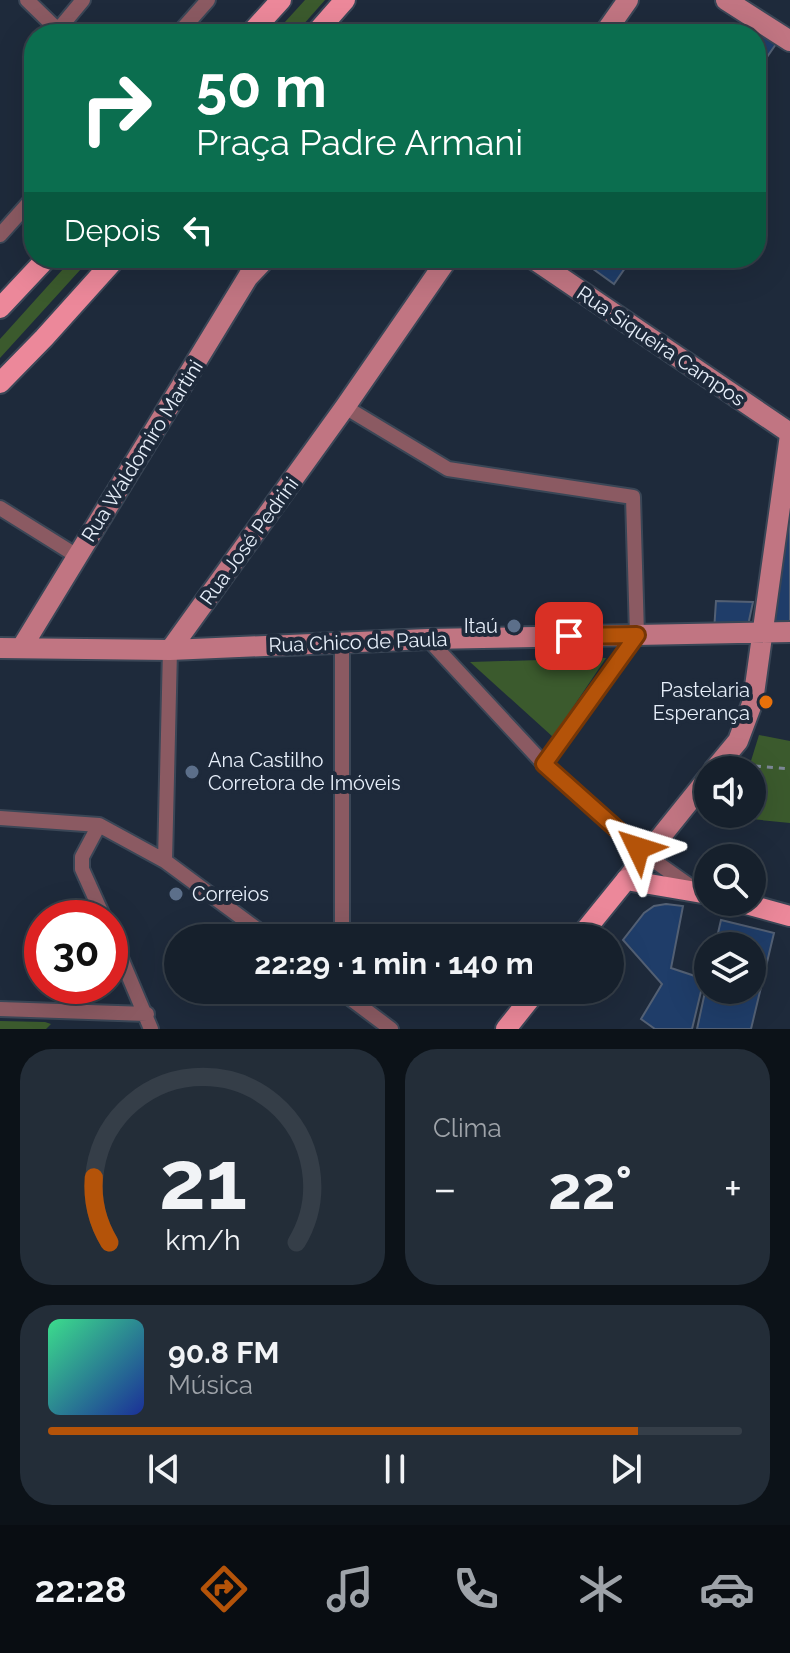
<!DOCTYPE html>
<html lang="pt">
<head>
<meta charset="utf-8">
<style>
  :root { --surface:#16202c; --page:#232d38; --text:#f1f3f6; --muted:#9ea3a9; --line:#353e48; --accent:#b45309 }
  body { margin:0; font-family:Raleway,sans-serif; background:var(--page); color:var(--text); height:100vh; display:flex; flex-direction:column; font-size:30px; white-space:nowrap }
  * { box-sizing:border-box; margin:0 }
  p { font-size:26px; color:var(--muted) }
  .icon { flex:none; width:44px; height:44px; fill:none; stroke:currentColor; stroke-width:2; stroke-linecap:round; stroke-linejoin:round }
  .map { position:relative; height:1029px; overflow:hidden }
  .side { display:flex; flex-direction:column; gap:20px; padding:20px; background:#0c1218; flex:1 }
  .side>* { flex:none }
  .hud { position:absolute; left:24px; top:24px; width:742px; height:244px; border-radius:32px; box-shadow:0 8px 32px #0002,0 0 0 2px var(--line); background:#0b6e4f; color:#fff; overflow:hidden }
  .tools { position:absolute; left:694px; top:756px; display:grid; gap:16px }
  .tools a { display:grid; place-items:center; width:72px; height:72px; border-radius:50%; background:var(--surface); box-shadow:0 8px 32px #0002,0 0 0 2px var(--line); font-size:40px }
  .speed { position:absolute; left:24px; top:900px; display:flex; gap:16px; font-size:40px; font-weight:700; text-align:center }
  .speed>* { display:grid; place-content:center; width:104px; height:104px; border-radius:50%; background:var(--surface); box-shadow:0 8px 32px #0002,0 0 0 2px var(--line); line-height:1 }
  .speed .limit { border:12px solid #d22; background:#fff; color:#111 }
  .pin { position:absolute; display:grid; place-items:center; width:68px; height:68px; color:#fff; margin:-34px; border-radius:16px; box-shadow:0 4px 12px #0006 }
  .me { position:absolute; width:88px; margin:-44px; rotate:311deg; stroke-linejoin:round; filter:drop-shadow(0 0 6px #0008) }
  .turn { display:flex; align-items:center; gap:28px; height:168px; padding:0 40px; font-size:36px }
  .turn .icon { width:104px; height:104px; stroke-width:2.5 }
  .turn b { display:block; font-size:56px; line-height:68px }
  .then { display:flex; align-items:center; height:76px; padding:0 40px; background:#0003; gap:16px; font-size:30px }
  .big { font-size:60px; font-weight:700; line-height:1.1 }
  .side .card { flex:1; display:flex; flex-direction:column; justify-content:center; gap:12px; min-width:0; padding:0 28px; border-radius:32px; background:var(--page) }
  .side .dial { align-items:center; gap:0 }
  .dial svg { height:208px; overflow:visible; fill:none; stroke:var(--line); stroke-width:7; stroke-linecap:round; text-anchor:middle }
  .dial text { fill:var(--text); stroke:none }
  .song { display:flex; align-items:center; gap:24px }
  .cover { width:96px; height:96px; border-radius:12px; background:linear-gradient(135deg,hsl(150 70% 55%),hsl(230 70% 35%)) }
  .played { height:8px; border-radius:4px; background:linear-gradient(90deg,var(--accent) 85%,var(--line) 85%) }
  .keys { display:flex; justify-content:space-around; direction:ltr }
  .heat { display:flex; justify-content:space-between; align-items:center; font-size:44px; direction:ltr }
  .side .tiles { flex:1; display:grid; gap:20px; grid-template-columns:1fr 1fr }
  .card:last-child { grid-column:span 2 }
  .trip { position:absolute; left:164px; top:924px; width:460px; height:80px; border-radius:40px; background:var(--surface); box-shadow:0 8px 32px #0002,0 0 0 2px var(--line); font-weight:700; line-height:80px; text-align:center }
  .tab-bar { display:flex; height:128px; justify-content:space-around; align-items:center; background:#090d12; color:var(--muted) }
  .tab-bar .icon { width:56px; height:56px }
  .tab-bar .selected { color:var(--accent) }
  .tab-bar b { font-size:36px; color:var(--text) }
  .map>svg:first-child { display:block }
  .green { fill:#3b5a2d }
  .building { fill:#1f3d69; stroke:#536074; stroke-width:2 }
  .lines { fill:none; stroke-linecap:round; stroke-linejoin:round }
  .service-casing { stroke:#3a4656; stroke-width:11 }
  .minor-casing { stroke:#3a4656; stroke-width:18 }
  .secondary-casing { stroke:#3a4656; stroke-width:24 }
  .primary-casing { stroke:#3a4656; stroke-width:24 }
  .path { stroke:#7d8796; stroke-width:3; stroke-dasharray:6 6; stroke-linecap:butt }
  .service { stroke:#8b5a62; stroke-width:7 }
  .minor { stroke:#8b5a62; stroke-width:14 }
  .secondary { stroke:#c17582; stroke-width:20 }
  .primary { stroke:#ec889a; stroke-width:20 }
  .route-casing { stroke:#753606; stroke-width:20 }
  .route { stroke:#b45309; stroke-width:14 }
  .service-dot { fill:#5c6f8a; stroke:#1e2a3b; stroke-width:3 }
  .food-dot { fill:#e8710a; stroke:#1e2a3b; stroke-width:3 }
  .labels { text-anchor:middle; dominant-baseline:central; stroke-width:8; stroke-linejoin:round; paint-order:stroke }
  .street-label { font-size:20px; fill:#e7effa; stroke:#1e2a3b }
  .poi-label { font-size:20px; fill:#e7effa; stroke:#1e2a3b; text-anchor:end }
</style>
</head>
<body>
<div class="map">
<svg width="790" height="1029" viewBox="0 0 790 1029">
  <rect width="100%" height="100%" fill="#1e2a3b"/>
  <path class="green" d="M305 0H325L295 34H274Z
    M73 258H91L0 358V339Z
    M606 658 553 737 470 662Z
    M759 735 790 741V823L711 815 752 814V770H745L750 764Z
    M0 1021 45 1022 51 1024 46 1029H0Z"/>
  <path class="building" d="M753 30 776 44 756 73V34H751Z
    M578 258H632L614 284Z
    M790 483V630L772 633Z
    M716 601 753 602 747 630 714 631Z
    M666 904 683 906 671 968 704 979 692 1029H655L641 1019 662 984 623 940 644 913 654 906Z
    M721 920 774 933 751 1029H697L708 978V990H752V946H715Z"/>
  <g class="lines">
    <g class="service-casing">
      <path id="service" d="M237 258 246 274"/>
    </g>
    <g class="minor-casing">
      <path id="minor" d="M27 0 62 34
        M58 30 83 0
        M178 34 208 0
        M0 235 34 197
        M345 407 448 469 633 497 637 635 544 764
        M0 508 77 556
        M428 639 544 764 646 855 697 891
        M342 642V938
        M0 818 99 825 165 861 269 938
        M99 825 82 857V869L104 918
        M165 861 170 650
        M110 932 151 1029
        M339 990 391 1029
        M0 1009 147 1014"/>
    </g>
    <g class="secondary-casing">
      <path id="secondary" d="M726 0 790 41
        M604 34 628 0
        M532 258 790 433
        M22 647 248 277 266 258
        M0 648 170 650 428 639 790 632
        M170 650 345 407 448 258
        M714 770 738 741 753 701 790 435
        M626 880 708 778"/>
    </g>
    <g class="primary-casing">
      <path id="primary" d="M250 34 281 0
        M315 34 345 0
        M0 308 47 258
        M0 383 44 338 116 258
        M739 902 790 916
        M579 938 626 880 708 894
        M506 1029 537 990"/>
    </g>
    <path class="path" d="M743 765 790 769"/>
    <use href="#service" class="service"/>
    <use href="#minor" class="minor"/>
    <use href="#secondary" class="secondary"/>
    <use href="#primary" class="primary"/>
  </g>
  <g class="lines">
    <g class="route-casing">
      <path id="route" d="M569 636 637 635 544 764 638 848"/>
    </g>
    <use href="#route" class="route"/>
  </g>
  <g class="service-dot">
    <circle cx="514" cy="626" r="8"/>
    <circle cx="192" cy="772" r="8"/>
    <circle cx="176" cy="894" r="8"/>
  </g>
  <circle class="food-dot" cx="766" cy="702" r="8"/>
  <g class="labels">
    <g class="street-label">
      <text transform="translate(661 346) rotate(34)">Rua Siqueira Campos</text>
      <text transform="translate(142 451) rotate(-58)">Rua Waldomiro Martini</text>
      <text transform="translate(249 541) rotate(-54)">Rua José Pedrini</text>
      <text transform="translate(358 642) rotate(-2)">Rua Chico de Paula</text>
    </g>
    <g class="poi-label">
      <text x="498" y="626">Itaú</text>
      <text x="750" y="690">Pastelaria<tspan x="750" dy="23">Esperança</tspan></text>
      <text x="208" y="760" text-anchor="start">Ana Castilho<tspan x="208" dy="23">Corretora de Imóveis</tspan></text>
      <text x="192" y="894" text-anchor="start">Correios</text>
    </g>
  </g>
</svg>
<div class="tools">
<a><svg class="icon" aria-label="sound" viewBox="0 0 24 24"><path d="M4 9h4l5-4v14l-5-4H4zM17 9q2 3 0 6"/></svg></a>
<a><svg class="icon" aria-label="search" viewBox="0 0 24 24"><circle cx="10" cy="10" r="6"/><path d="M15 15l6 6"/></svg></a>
<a><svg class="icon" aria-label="layers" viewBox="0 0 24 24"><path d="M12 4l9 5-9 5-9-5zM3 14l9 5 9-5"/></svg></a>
</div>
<div class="speed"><div class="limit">30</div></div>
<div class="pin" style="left:569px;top:636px;background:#d93025"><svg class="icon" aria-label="arrive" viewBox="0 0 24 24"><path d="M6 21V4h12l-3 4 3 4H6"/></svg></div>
<svg class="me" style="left:638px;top:848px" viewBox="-20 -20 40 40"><path d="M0-17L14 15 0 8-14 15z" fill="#b45309" stroke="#fff" stroke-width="4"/></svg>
<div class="trip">22:29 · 1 min · 140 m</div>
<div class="hud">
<div class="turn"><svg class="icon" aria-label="right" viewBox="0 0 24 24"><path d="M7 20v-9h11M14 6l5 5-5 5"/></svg><div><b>50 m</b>Praça Padre Armani</div></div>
<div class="then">Depois<svg class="icon" aria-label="left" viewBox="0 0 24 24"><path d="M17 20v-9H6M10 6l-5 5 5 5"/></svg></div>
</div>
</div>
<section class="side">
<div class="tiles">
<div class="card dial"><svg viewBox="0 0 100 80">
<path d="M14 69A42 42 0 1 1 86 69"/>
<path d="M14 69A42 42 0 0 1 8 44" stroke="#b45309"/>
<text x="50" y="56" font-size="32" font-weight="700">21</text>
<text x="50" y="72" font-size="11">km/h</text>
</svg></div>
<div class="card"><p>Clima</p>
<div class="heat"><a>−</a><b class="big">22°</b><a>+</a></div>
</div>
<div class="card">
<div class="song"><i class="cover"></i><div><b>90.8 FM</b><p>Música</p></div></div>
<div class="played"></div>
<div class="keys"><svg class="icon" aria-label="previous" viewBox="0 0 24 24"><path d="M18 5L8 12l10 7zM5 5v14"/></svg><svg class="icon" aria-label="pause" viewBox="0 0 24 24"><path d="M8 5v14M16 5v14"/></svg><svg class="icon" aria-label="next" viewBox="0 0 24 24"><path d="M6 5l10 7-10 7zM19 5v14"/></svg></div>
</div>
</div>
</section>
<nav class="tab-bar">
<b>22:28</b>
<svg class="icon selected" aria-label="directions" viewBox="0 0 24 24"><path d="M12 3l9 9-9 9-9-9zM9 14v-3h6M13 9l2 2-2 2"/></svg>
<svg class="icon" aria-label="music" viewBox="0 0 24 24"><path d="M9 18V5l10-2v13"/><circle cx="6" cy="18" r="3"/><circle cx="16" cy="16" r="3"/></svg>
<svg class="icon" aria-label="phone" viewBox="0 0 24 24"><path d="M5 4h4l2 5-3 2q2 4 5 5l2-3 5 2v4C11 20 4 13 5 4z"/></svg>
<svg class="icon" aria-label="climate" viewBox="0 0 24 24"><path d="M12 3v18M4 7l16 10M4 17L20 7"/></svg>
<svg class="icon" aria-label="car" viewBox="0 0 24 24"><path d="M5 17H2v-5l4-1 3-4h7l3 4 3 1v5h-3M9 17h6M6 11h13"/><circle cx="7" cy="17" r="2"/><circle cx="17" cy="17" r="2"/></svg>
</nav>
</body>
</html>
